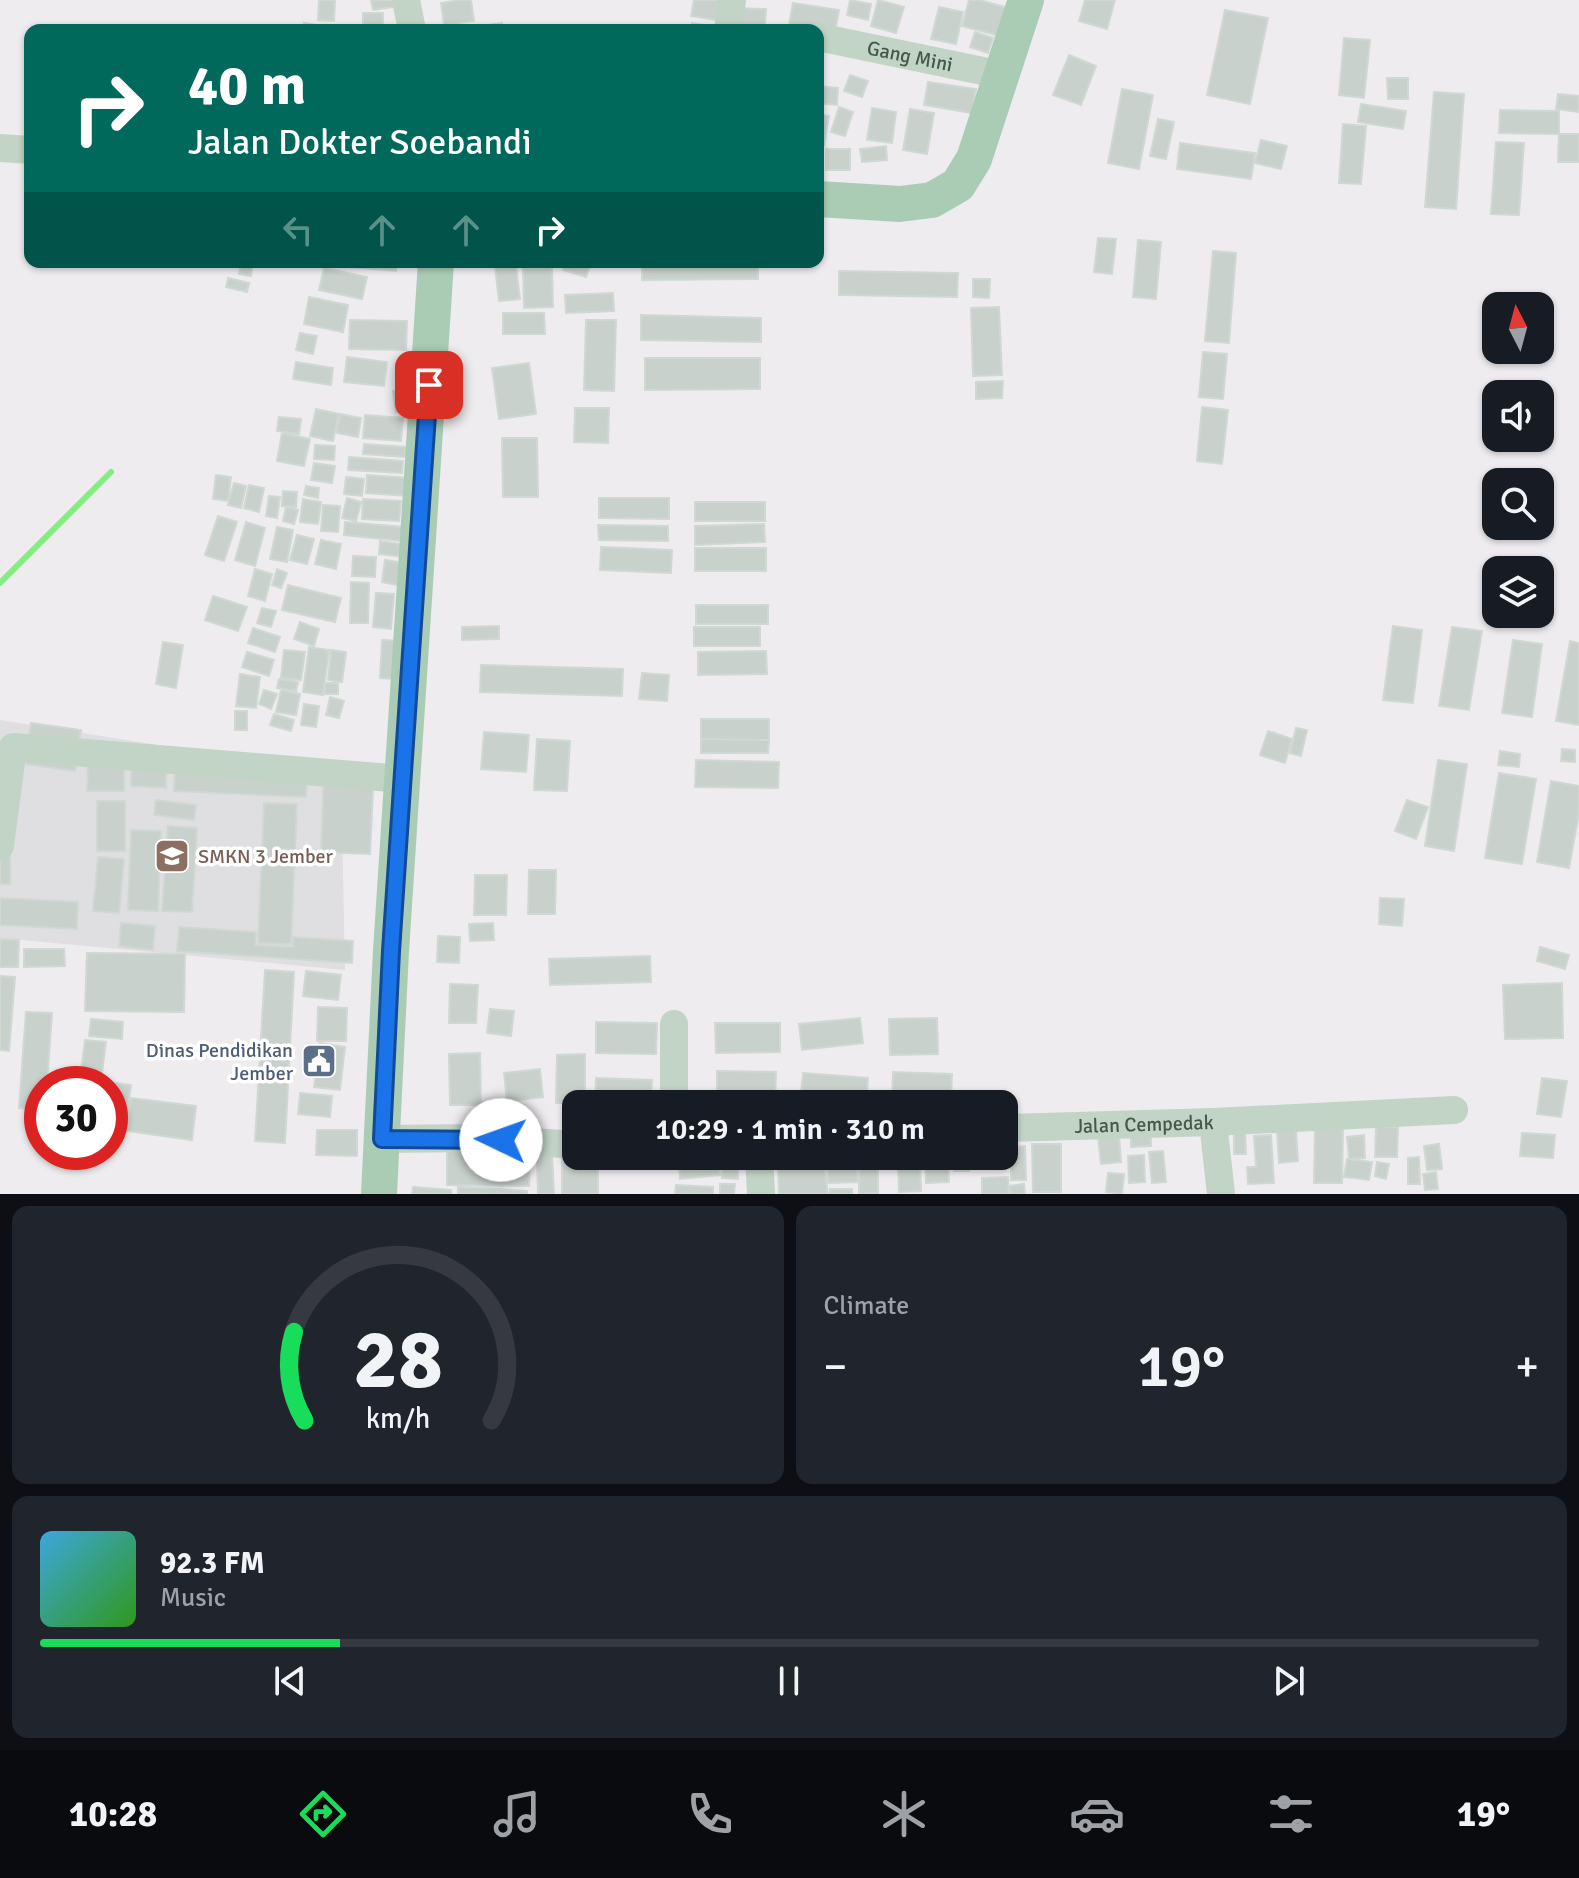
<!DOCTYPE html>
<html lang="en">
<head>
<meta charset="utf-8">
<style>
  :root { --surface:#171b24; --page:#20242c; --text:#f1f3f6; --muted:#9ea1a6; --line:#363941; --accent:#18dd5b }
  body { margin:0; font-family:Signika,sans-serif; background:var(--page); color:var(--text); height:100vh; display:flex; flex-direction:column; font-size:30px; white-space:nowrap }
  * { box-sizing:border-box; margin:0 }
  p { font-size:26px; color:var(--muted) }
  .icon { flex:none; width:44px; height:44px; fill:none; stroke:currentColor; stroke-width:2; stroke-linecap:round; stroke-linejoin:round }
  .map { position:relative; height:1194px; overflow:hidden }
  .panel { display:flex; flex-direction:column; gap:12px; padding:12px; background:#0d0f14; flex:1 }
  .panel>* { flex:none }
  .guide { position:absolute; left:24px; top:24px; width:800px; height:244px; border-radius:16px; box-shadow:0 2px 6px #0004; background:#00695c; color:#fff; overflow:hidden }
  .needle { width:52px; rotate:354deg }
  .controls { position:absolute; left:1482px; top:292px; display:grid; gap:16px }
  .controls a { display:grid; place-items:center; width:72px; height:72px; border-radius:16px; background:var(--surface); box-shadow:0 2px 6px #0004; font-size:40px }
  .speed { position:absolute; left:24px; top:1066px; display:flex; gap:16px; font-size:40px; font-weight:700; text-align:center }
  .speed>* { display:grid; place-content:center; width:104px; height:104px; border-radius:50%; background:var(--surface); box-shadow:0 2px 6px #0004; line-height:1 }
  .speed .limit { border:12px solid #d22; background:#fff; color:#111 }
  .pin { position:absolute; display:grid; place-items:center; width:68px; height:68px; color:#fff; margin:-34px; border-radius:16px; box-shadow:0 4px 12px #0006 }
  .me { position:absolute; width:88px; margin:-44px; rotate:273deg; stroke-linejoin:round; filter:drop-shadow(0 0 6px #0008) }
  .turn { display:flex; align-items:center; gap:28px; height:168px; padding:0 32px; font-size:36px }
  .turn .icon { width:104px; height:104px; stroke-width:2.5 }
  .turn b { display:block; font-size:56px; line-height:68px }
  .lanes { display:flex; align-items:center; height:76px; padding:0 32px; background:#0003; justify-content:center; gap:40px; direction:ltr }
  .lanes .off { opacity:.35 }
  .big { font-size:60px; font-weight:600; line-height:1.1 }
  .panel .card { flex:1; display:flex; flex-direction:column; justify-content:center; gap:12px; min-width:0; padding:0 28px; border-radius:16px; background:var(--page) }
  .panel .dial { align-items:center; gap:0 }
  .dial svg { height:208px; overflow:visible; fill:none; stroke:var(--line); stroke-width:7; stroke-linecap:round; text-anchor:middle }
  .dial text { fill:var(--text); stroke:none }
  .song { display:flex; align-items:center; gap:24px }
  .cover { width:96px; height:96px; border-radius:12px; background:linear-gradient(135deg,hsl(200 70% 55%),hsl(110 70% 35%)) }
  .played { height:8px; border-radius:4px; background:linear-gradient(90deg,var(--accent) 20%,var(--line) 20%) }
  .keys { display:flex; justify-content:space-around; direction:ltr }
  .heat { display:flex; justify-content:space-between; align-items:center; font-size:44px; direction:ltr }
  .panel .tiles { flex:1; display:grid; gap:12px; grid-template-columns:1fr 1fr }
  .card:last-child { grid-column:span 2 }
  .trip { position:absolute; left:562px; top:1090px; width:456px; height:80px; border-radius:16px; background:var(--surface); box-shadow:0 2px 6px #0004; font-weight:600; line-height:80px; text-align:center }
  .menu { display:flex; height:128px; justify-content:space-around; align-items:center; background:#090b0e; color:var(--muted) }
  .menu .icon { width:56px; height:56px }
  .menu .current { color:var(--accent) }
  .menu b { font-size:36px; color:var(--text) }
  .map>svg:first-child { display:block }
  .education { fill:#dfdee0 }
  .lines { fill:none; stroke-linecap:round; stroke-linejoin:round }
  .stream { stroke:#87eb85; stroke-width:6 }
  .building { fill:#c9d1cd; stroke:#d0d8d4; stroke-width:2 }
  .minor { stroke:#c2d4c6; stroke-width:28 }
  .major { stroke:#abccb4; stroke-width:36 }
  .route-casing { stroke:#114b97; stroke-width:20 }
  .route { stroke:#1a73e8; stroke-width:14 }
  .labels { text-anchor:middle; dominant-baseline:central; stroke-width:7; stroke-linejoin:round; paint-order:stroke }
  .street-label { font-size:20px; fill:#44594a; stroke:#fff }
  .education-label { font-size:20px; fill:#785e54; stroke:#fff; text-anchor:start }
  .service-label { font-size:20px; fill:#4e5e75; stroke:#fff; text-anchor:end }
</style>
</head>
<body>
<div class="map">
<svg width="1579" height="1194" viewBox="0 0 1579 1194">
  <rect width="100%" height="100%" fill="#eeecef"/>
  <path class="education" d="M0 720 341 774 345 970 0 938Z"/>
  <g class="lines">
    <path class="stream" d="M0 583 111 472"/>
  </g>
  <path class="building" d="M319 0H335L334 21 318 20Z
    M371 0H401V6L373 10Z
    M460 0H471L474 21 444 25 441 3Z
    M694 0H725L722 21 691 16Z
    M850 0 871 4 868 20 847 15Z
    M878 0 904 7 896 33 871 26Z
    M969 0H979L1012 9 1004 37 962 26Z
    M1085 0H1115L1107 29 1079 21Z
    M793 3 839 10 834 38 818 30H788Z
    M939 7 963 12 956 44 931 39Z
    M737 8 766 9 765 25H737Z
    M1225 10 1268 18 1250 104 1207 95Z
    M363 13H383V30H363Z
    M304 23 334 28 333 30H303Z
    M502 23 503 30H453Z
    M692 23 722 28V30H691Z
    M975 32 993 38 988 53 970 47Z
    M1344 38 1370 40 1364 98 1339 95Z
    M1069 55 1096 66 1081 105 1053 95Z
    M850 75 868 81 862 97 844 91Z
    M1387 78H1408V99H1388Z
    M928 82 976 89 972 113 924 105Z
    M818 86 838 88 837 105 818 103Z
    M1122 89 1153 95 1139 169 1108 163Z
    M1434 92 1464 94 1456 209 1425 207Z
    M1558 94 1579 96V112L1556 109Z
    M1361 104 1406 111 1403 129 1358 122Z
    M839 107 853 112 845 136 831 132Z
    M872 108 896 112 892 143 867 140Z
    M910 109 934 113 927 154 903 150Z
    M1500 110 1559 111V134L1499 133Z
    M818 114 829 116 824 145 818 144Z
    M1158 119 1174 122 1166 159 1150 156Z
    M1343 124 1366 126 1361 184 1339 183Z
    M1559 134H1579V162H1558Z
    M1261 140 1287 146 1281 169 1255 163Z
    M1496 142 1524 143 1519 215 1491 214Z
    M1180 143 1255 153 1251 179 1177 169Z
    M886 146 887 160 862 162 860 149Z
    M826 149H850V170H826Z
    M1098 238 1116 239 1112 274 1094 272Z
    M1138 240 1161 242 1156 299 1133 297Z
    M1213 251 1236 253 1229 343 1205 341Z
    M241 262H253L251 276 239 274Z
    M351 262H397L396 271 350 267Z
    M565 262H591L586 277 563 270Z
    M642 262H758V279L642 280Z
    M516 265 520 299 499 301 495 267Z
    M324 268 367 277 362 299 319 290Z
    M523 268H552L553 307 524 308Z
    M839 271 958 273 957 297 839 295Z
    M228 278 249 283 247 292 226 287Z
    M973 279H990L989 298 973 297Z
    M613 293 614 311 566 313 565 295Z
    M309 297 348 305 343 332 304 324Z
    M999 307 1002 375 973 376 971 308Z
    M503 313H544L545 334H503Z
    M641 315 761 318V342L641 340Z
    M350 320 407 321 406 350 349 349Z
    M586 320H616L614 391 584 390Z
    M300 333 317 336 313 354 296 350Z
    M1203 352 1227 354 1223 399 1199 397Z
    M347 357 387 362 384 386 344 382Z
    M645 358H760V389L645 390Z
    M296 362 333 368 331 385 293 379Z
    M529 363 536 414 499 419 492 368Z
    M1003 381 1002 398 976 399V382Z
    M412 388 415 410 396 412 393 391Z
    M1202 407 1228 410 1222 464 1197 461Z
    M575 408H609L608 443 574 442Z
    M316 409 339 414 333 441 310 436Z
    M340 414 361 418 358 437 337 433Z
    M365 415 403 418 401 441 363 438Z
    M279 417 301 419 299 434 277 431Z
    M282 433 310 439 304 466 277 461Z
    M502 438H537L538 497H503Z
    M364 444 406 447 405 457 363 454Z
    M315 445 335 446 334 460 314 459Z
    M349 457 403 461 402 473 348 470Z
    M314 463 335 466 332 483 311 480Z
    M216 475 231 477 228 501 213 499Z
    M367 475 410 478 408 496 366 493Z
    M346 477 364 479 362 496 344 494Z
    M234 483 246 486 241 508 228 505Z
    M249 485 264 488 259 512 244 508Z
    M306 486 319 488 318 498 304 495Z
    M283 491 297 492 296 507 282 506Z
    M269 496 280 497 277 518 266 516Z
    M347 498 361 502 356 521 342 518Z
    M599 498H669V519L599 518Z
    M303 499 321 502 318 524 300 522Z
    M363 499 401 501 399 521 362 519Z
    M695 502H765V521H695Z
    M323 505 340 506 338 532 321 531Z
    M286 507 298 510 294 524 283 521Z
    M218 516 237 522 224 561 205 555Z
    M246 522 265 528 255 566 235 560Z
    M345 522 403 527 401 541 344 535Z
    M764 524 765 542 695 545V526Z
    M598 525 668 526V541L599 540Z
    M277 527 293 530 287 562 270 559Z
    M297 535 314 539 307 564 290 560Z
    M321 540 341 544 336 569 315 564Z
    M380 541 407 545 406 557 379 554Z
    M601 547 672 550 671 573 600 570Z
    M695 548H766V571H695Z
    M353 556 376 557 375 577 352 576Z
    M385 560 405 563 402 586 382 582Z
    M255 569 272 574 265 601 248 596Z
    M277 569 287 573 281 588 272 585Z
    M351 582 369 583 368 623H350Z
    M288 585 341 598 335 622 282 610Z
    M376 593 394 594 391 629 373 627Z
    M213 596 247 607 238 631 205 620Z
    M696 605H768V624H696Z
    M262 608 276 611 271 627 257 623Z
    M300 622 319 629 314 646 294 639Z
    M499 626V639L462 640V627Z
    M1393 626 1422 630 1413 703 1383 700Z
    M694 627H760V646H694Z
    M1452 627 1482 631 1469 710 1439 706Z
    M253 628 280 637 275 652 248 643Z
    M382 640 400 641 398 679 380 678Z
    M1513 640 1542 644 1532 717 1502 713Z
    M1570 641 1579 643V725L1556 721Z
    M163 642 183 645 176 688 156 684Z
    M309 647 329 650 323 695 303 692Z
    M284 650 305 652 301 680 281 678Z
    M331 650 346 652 342 682 328 680Z
    M766 651 767 674 698 675V652Z
    M247 652 274 660 269 676 242 667Z
    M481 665 623 669 622 696 480 692Z
    M642 673 669 675 667 701 639 699Z
    M240 674 260 677 256 708 236 706Z
    M279 679 298 682 296 691 277 688Z
    M325 683H338V694H325Z
    M264 690 277 694 271 709 259 704Z
    M281 690 300 694 296 715 276 712Z
    M330 697 344 701 339 718 326 715Z
    M304 704 319 706 316 727 301 725Z
    M235 711H247V730H235Z
    M274 714 294 720 291 731 270 725Z
    M701 719H769V740L701 739Z
    M31 723 81 730 75 771 25 764Z
    M1296 728 1307 730 1301 756 1290 753Z
    M1268 731 1292 739 1285 763 1260 755Z
    M484 732 529 735 526 772 481 769Z
    M537 739 570 741 567 791 534 790Z
    M701 739 769 740 768 753H701Z
    M1562 749 1575 750V762L1561 761Z
    M1500 751 1520 754 1519 767 1498 765Z
    M132 760 166 761V788L131 786Z
    M696 760 779 762 778 788 695 787Z
    M1438 760 1467 764 1454 851 1425 846Z
    M88 761H124V791H87Z
    M175 763 307 769 306 797 174 791Z
    M324 766 374 768 370 854 321 852Z
    M1499 773 1536 779 1522 864 1485 858Z
    M1551 781 1579 786V813L1569 868 1537 862Z
    M156 800 196 805 194 820 154 815Z
    M1407 800 1428 807 1416 839 1395 831Z
    M97 801H125V851H97Z
    M264 803 297 804 291 944 258 943Z
    M168 826 197 828 192 912 162 911Z
    M131 830 161 831 158 911 128 910Z
    M0 850H10V884H0Z
    M98 857 124 859 119 913 93 911Z
    M529 870H556L555 914H528Z
    M475 875H507L506 915H474Z
    M0 898 78 902 77 929 0 925Z
    M1380 898 1404 899 1402 926 1379 924Z
    M121 923 155 926 153 950 119 946Z
    M493 923 494 940 470 941 469 924Z
    M179 927 256 932 255 945 293 947V937L353 941 352 963 177 951Z
    M438 936 460 937 459 963 437 962Z
    M0 939 19 940 18 967H0Z
    M1540 947 1569 955 1565 969 1537 961Z
    M24 949H64L65 966 24 967Z
    M87 953 185 954 184 1012 85 1011Z
    M650 956 651 982 550 985 549 959Z
    M265 970 294 972 285 1143 255 1141Z
    M306 971 341 975 338 1000 303 996Z
    M0 976 15 977 9 1051 0 1050Z
    M1562 983 1563 1038 1505 1039 1503 985Z
    M450 984 478 985 476 1023H449Z
    M318 1007 347 1008 346 1041H317Z
    M490 1009 514 1011 511 1036 487 1033Z
    M26 1012 52 1013 47 1084H42V1110L19 1108Z
    M860 1018 863 1043 802 1050 799 1024Z
    M937 1018 938 1054 890 1055 889 1019Z
    M91 1019 123 1022 122 1039 89 1036Z
    M596 1022 657 1023 656 1054 596 1053Z
    M715 1023H780V1052L716 1053Z
    M85 1040 106 1042 102 1073 81 1071Z
    M320 1043 345 1047 340 1090 314 1087Z
    M480 1053 481 1105H450L449 1054Z
    M585 1054V1103H556L557 1055Z
    M540 1069 543 1097 507 1101 504 1073Z
    M717 1071 776 1072 775 1103 717 1102Z
    M893 1072 952 1074 951 1104 892 1103Z
    M803 1073 868 1078 866 1104 800 1102Z
    M596 1078 652 1080 651 1104H595Z
    M1542 1078 1567 1081 1561 1117 1537 1114Z
    M101 1081 131 1085 125 1129 110 1127V1084H100Z
    M300 1093 332 1096 330 1117 298 1114Z
    M131 1098 196 1106 192 1140 127 1131Z
    M1376 1127H1398L1397 1157H1375Z
    M1245 1129 1246 1154H1234V1130Z
    M1296 1129 1298 1161 1279 1163 1277 1130Z
    M1315 1129H1343L1342 1183H1314Z
    M317 1130H357V1156L316 1155Z
    M1522 1133 1555 1135 1553 1158 1520 1156Z
    M1131 1134H1151V1146L1131 1147Z
    M1271 1135 1274 1183 1248 1184 1247 1167H1256L1254 1136Z
    M1364 1135 1365 1158 1349 1159 1347 1137Z
    M1119 1136 1121 1162 1101 1164 1098 1138Z
    M1032 1144H1061V1192H1033Z
    M1439 1144 1442 1169 1427 1170 1424 1146Z
    M1025 1146 1026 1180H1011V1147Z
    M447 1151 530 1152 529 1186 447 1185Z
    M1163 1151 1166 1182 1152 1183 1149 1152Z
    M552 1155 554 1194H538L537 1156Z
    M562 1155 598 1156V1194H562Z
    M1144 1155 1145 1182 1129 1183 1128 1156Z
    M722 1156H738V1179L722 1178Z
    M827 1156H857L858 1182 828 1183Z
    M878 1156V1193L859 1194V1157Z
    M925 1156H948L949 1182 926 1183Z
    M954 1156H969V1171H954Z
    M1419 1157 1420 1184H1408V1158Z
    M718 1159 720 1175 680 1179 679 1163Z
    M1347 1159 1372 1162 1369 1180 1344 1177Z
    M1377 1162 1389 1164 1386 1179 1375 1176Z
    M824 1165 828 1194H779L778 1167Z
    M920 1166 921 1191 899 1192 898 1167Z
    M1436 1172 1438 1189 1425 1190 1423 1174Z
    M1108 1173 1124 1174 1122 1194 1106 1192Z
    M1008 1177 1009 1194H982V1178Z
    M720 1184H735L734 1194H720Z
    M1024 1184 1025 1194H1011L1009 1186Z
    M676 1185 713 1187V1194H675Z
    M413 1187 451 1190V1194H412Z
    M458 1187 497 1189V1194H458Z
    M497 1189 527 1191V1194H497Z
    M830 1189H852V1194H830Z"/>
  <g class="lines">
    <g class="minor">
      <path d="M406 0 412 30"/>
      <path d="M728 30 732 0"/>
      <path id="s1" d="M818 37 1002 75"/>
      <path d="M0 148 30 150"/>
      <path d="M0 846 13 747 403 779"/>
      <path d="M674 1104V1024"/>
      <path d="M1213 1122 1221 1194"/>
      <path id="s2" d="M1004 1128 1213 1122 1454 1110"/>
      <path d="M382 1139 477 1138 576 1145"/>
      <path d="M759 1156 761 1194"/>
    </g>
    <path class="major" d="M818 199 900 204 932 200 958 185 974 159 1026 0
      M379 1194 391 951 436 262"/>
  </g>
  <g class="lines">
    <g class="route-casing">
      <path id="route" d="M429 385 391 951 382 1139 501 1140"/>
    </g>
    <use href="#route" class="route"/>
  </g>
  <defs>
    <g id="school-square" transform="scale(1.8)"><rect x="-9" y="-9" width="18" height="18" rx="4" fill="#8d6e63" stroke="#fff"/><path d="M0-5L7-2L0 1L-7-2ZM-4 1L0 2.5L4 1V4Q0 6-4 4Z" fill="#fff"/></g>
    <g id="civic-square" transform="scale(1.8)"><rect x="-9" y="-9" width="18" height="18" rx="4" fill="#5c6f8a" stroke="#fff"/><path d="M-.6-6.5H3V-4.5H.6V-3L4-1V1h2V6H-6V1h2V-1L-.6-3ZM-1.2 2.5V6h2.4V2.5Z" fill="#fff"/></g>
  </defs>
  <g fill-rule="evenodd">
    <use href="#school-square" x="172" y="856"/>
    <use href="#civic-square" x="319" y="1061"/>
  </g>
  <g class="labels">
    <g class="street-label">
      <text stroke="none"><textPath href="#s1" startOffset="94">Gang Mini</textPath></text>
      <text stroke="none"><textPath href="#s2" startOffset="140">Jalan Cempedak</textPath></text>
    </g>
    <g class="education-label">
      <text x="198" y="856">SMKN 3 Jember</text>
    </g>
    <g class="service-label">
      <text x="293" y="1050">Dinas Pendidikan<tspan x="293" dy="23">Jember</tspan></text>
    </g>
  </g>
</svg>
<div class="controls">
<a><svg class="needle" viewBox="-14 -14 28 28"><path d="M0-13l5 13h-10z" fill="#e53935"/><path d="M0 13l5-13h-10z" fill="#9ea1a6"/></svg></a>
<a><svg class="icon" aria-label="sound" viewBox="0 0 24 24"><path d="M4 9h4l5-4v14l-5-4H4zM17 9q2 3 0 6"/></svg></a>
<a><svg class="icon" aria-label="search" viewBox="0 0 24 24"><circle cx="10" cy="10" r="6"/><path d="M15 15l6 6"/></svg></a>
<a><svg class="icon" aria-label="layers" viewBox="0 0 24 24"><path d="M12 4l9 5-9 5-9-5zM3 14l9 5 9-5"/></svg></a>
</div>
<div class="speed"><div class="limit">30</div></div>
<div class="pin" style="left:429px;top:385px;background:#d93025"><svg class="icon" aria-label="arrive" viewBox="0 0 24 24"><path d="M6 21V4h12l-3 4 3 4H6"/></svg></div>
<svg class="me" style="left:501px;top:1140px" viewBox="-20 -20 40 40"><circle r="19" fill="#fff"/><path d="M0-13L10 11 0 6-10 11z" fill="#1a73e8"/></svg>
<div class="trip">10:29 · 1 min · 310 m</div>
<div class="guide">
<div class="turn"><svg class="icon" aria-label="right" viewBox="0 0 24 24"><path d="M7 20v-9h11M14 6l5 5-5 5"/></svg><div><b>40 m</b>Jalan Dokter Soebandi</div></div>
<div class="lanes"><svg class="icon off" aria-label="left" viewBox="0 0 24 24"><path d="M17 20v-9H6M10 6l-5 5 5 5"/></svg><svg class="icon off" aria-label="ahead" viewBox="0 0 24 24"><path d="M12 20V5M6 11l6-6 6 6"/></svg><svg class="icon off" aria-label="ahead" viewBox="0 0 24 24"><path d="M12 20V5M6 11l6-6 6 6"/></svg><svg class="icon" aria-label="right" viewBox="0 0 24 24"><path d="M7 20v-9h11M14 6l5 5-5 5"/></svg></div>
</div>
</div>
<section class="panel">
<div class="tiles">
<div class="card dial"><svg viewBox="0 0 100 80">
<path d="M14 69A42 42 0 1 1 86 69"/>
<path d="M14 69A42 42 0 0 1 10 35" stroke="#18dd5b"/>
<text x="50" y="56" font-size="32" font-weight="700">28</text>
<text x="50" y="72" font-size="11">km/h</text>
</svg></div>
<div class="card"><p>Climate</p>
<div class="heat"><a>−</a><b class="big">19°</b><a>+</a></div>
</div>
<div class="card">
<div class="song"><i class="cover"></i><div><b>92.3 FM</b><p>Music</p></div></div>
<div class="played"></div>
<div class="keys"><svg class="icon" aria-label="previous" viewBox="0 0 24 24"><path d="M18 5L8 12l10 7zM5 5v14"/></svg><svg class="icon" aria-label="pause" viewBox="0 0 24 24"><path d="M8 5v14M16 5v14"/></svg><svg class="icon" aria-label="next" viewBox="0 0 24 24"><path d="M6 5l10 7-10 7zM19 5v14"/></svg></div>
</div>
</div>
</section>
<nav class="menu">
<b>10:28</b>
<svg class="icon current" aria-label="directions" viewBox="0 0 24 24"><path d="M12 3l9 9-9 9-9-9zM9 14v-3h6M13 9l2 2-2 2"/></svg>
<svg class="icon" aria-label="music" viewBox="0 0 24 24"><path d="M9 18V5l10-2v13"/><circle cx="6" cy="18" r="3"/><circle cx="16" cy="16" r="3"/></svg>
<svg class="icon" aria-label="phone" viewBox="0 0 24 24"><path d="M5 4h4l2 5-3 2q2 4 5 5l2-3 5 2v4C11 20 4 13 5 4z"/></svg>
<svg class="icon" aria-label="climate" viewBox="0 0 24 24"><path d="M12 3v18M4 7l16 10M4 17L20 7"/></svg>
<svg class="icon" aria-label="car" viewBox="0 0 24 24"><path d="M5 17H2v-5l4-1 3-4h7l3 4 3 1v5h-3M9 17h6M6 11h13"/><circle cx="7" cy="17" r="2"/><circle cx="17" cy="17" r="2"/></svg>
<svg class="icon" aria-label="filters" viewBox="0 0 24 24"><path d="M4 7h16M4 17h16"/><circle cx="9" cy="7" r="2"/><circle cx="15" cy="17" r="2"/></svg>
<b>19°</b>
</nav>
</body>
</html>
